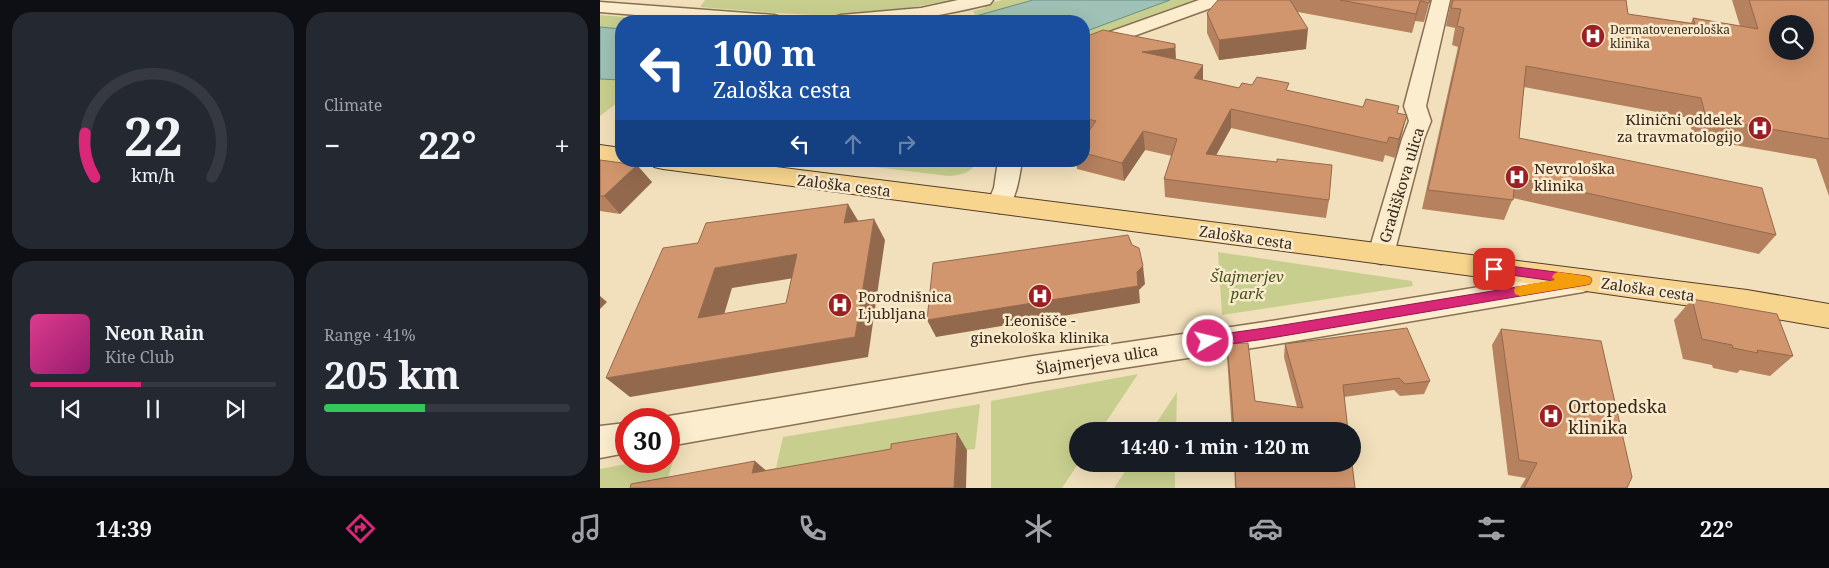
<!DOCTYPE html>
<html lang="en">
<head>
<meta charset="utf-8">
<style>
  :root { --surface:#171b24; --page:#242831; --text:#f1f3f6; --muted:#9ea1a6; --line:#363941; --accent:#db2777 }
  body { margin:0; font-family:"Noto Serif",serif; background:var(--page); color:var(--text); height:100vh; display:flex; flex-direction:column; font-size:19px; white-space:nowrap }
  * { box-sizing:border-box; margin:0 }
  p { font-size:16px; color:var(--muted) }
  .icon { flex:none; width:28px; height:28px; fill:none; stroke:currentColor; stroke-width:2; stroke-linecap:round; stroke-linejoin:round }
  .map { position:relative; flex:1; overflow:hidden }
  .drawer { display:flex; flex-direction:column; gap:12px; padding:12px; background:#0d0f14; width:600px }
  .drawer>* { flex:none }
  .top-card { position:absolute; left:15px; top:15px; width:475px; height:152px; border-radius:20px; box-shadow:0 5px 20px #0002; background:#1a4fa0; color:#fff; overflow:hidden }
  .fabs { position:absolute; left:1169px; top:15px; display:grid; gap:10px }
  .fabs a { display:grid; place-items:center; width:45px; height:45px; border-radius:50%; background:var(--surface); box-shadow:0 5px 20px #0002; font-size:25px }
  .speed { position:absolute; left:15px; top:408px; display:flex; gap:10px; font-size:25px; font-weight:700; text-align:center }
  .speed>* { display:grid; place-content:center; width:65px; height:65px; border-radius:50%; background:var(--surface); box-shadow:0 5px 20px #0002; line-height:1 }
  .speed .limit { border:8px solid #d22; background:#fff; color:#111 }
  .pin { position:absolute; display:grid; place-items:center; width:42px; height:42px; color:#fff; margin:-21px; border-radius:10px; box-shadow:0 2px 8px #0006 }
  .me { position:absolute; width:55px; margin:-28px; rotate:82deg; stroke-linejoin:round; filter:drop-shadow(0 0 4px #0008) }
  .turn { display:flex; align-items:center; gap:18px; height:105px; padding:0 15px; font-size:22px }
  .turn .icon { width:65px; height:65px; stroke-width:2.5 }
  .turn b { display:block; font-size:35px; line-height:42px }
  .lanes { display:flex; align-items:center; height:48px; padding:0 15px; background:#0003; justify-content:center; gap:25px; direction:ltr }
  .lanes .off { opacity:.35 }
  .big { font-size:38px; font-weight:700; line-height:1.1 }
  .drawer .card { flex:1; display:flex; flex-direction:column; justify-content:center; gap:8px; min-width:0; padding:0 18px; border-radius:20px; background:var(--page) }
  .drawer .dial { align-items:center; gap:0 }
  .dial svg { height:130px; overflow:visible; fill:none; stroke:var(--line); stroke-width:7; stroke-linecap:round; text-anchor:middle }
  .dial text { fill:var(--text); stroke:none }
  .song { display:flex; align-items:center; gap:15px }
  .cover { width:60px; height:60px; border-radius:8px; background:linear-gradient(135deg,hsl(330 70% 55%),hsl(320 70% 35%)) }
  .played { height:5px; border-radius:2px; background:linear-gradient(90deg,var(--accent) 45%,var(--line) 45%) }
  .keys { display:flex; justify-content:space-around; direction:ltr }
  .heat { display:flex; justify-content:space-between; align-items:center; font-size:28px; direction:ltr }
  .charge { height:8px; border-radius:4px; background:linear-gradient(90deg,#34c759 41%,var(--line) 0) }
  .drawer .tiles { flex:1; display:grid; gap:12px; grid-template-columns:repeat(2,1fr) }
  .trip { position:absolute; left:469px; top:422px; width:292px; height:50px; border-radius:25px; background:var(--surface); box-shadow:0 5px 20px #0002; font-weight:700; line-height:50px; text-align:center }
  .tab-bar { display:flex; height:80px; justify-content:space-around; align-items:center; background:#090b0e; color:var(--muted) }
  .tab-bar .icon { width:35px; height:35px }
  .tab-bar .selected { color:var(--accent) }
  .tab-bar b { font-size:22px; color:var(--text) }
  main { display:flex; flex:1; min-height:0 }
  .map>svg:first-child { display:block }
  .green { fill:#c8cf8e }
  .water { fill:#9fc1b6; stroke:#678f84 }
  .lines { fill:none; stroke-linecap:round; stroke-linejoin:round }
  .street-casing { stroke:#896f54; stroke-width:3 }
  .primary-casing { stroke:#553d29; stroke-width:2 }
  .street { fill:#fbedce; fill-rule:evenodd }
  .primary { fill:#f8d58e; fill-rule:evenodd }
  .wall { fill:#b5815f }
  .shaded-wall { fill:#93694d }
  .building { fill:#d2966e; stroke:#93694d; fill-rule:evenodd }
  .route { fill:#db2777; stroke:#8e194d }
  .slow { fill:#f59e0b }
  .labels { text-anchor:middle; dominant-baseline:central; stroke-width:5; stroke-linejoin:round; paint-order:stroke }
  .far-poi-label { font-size:12px; fill:#36271a; stroke:#f8eacb; text-anchor:start }
  .poi-label { font-size:15px; fill:#36271a; stroke:#f8eacb; text-anchor:start }
  .street-label { font-size:15px; fill:#36271a; stroke:#f8eacb }
  .park-label { font-size:15px; font-style:italic; fill:#48541f; stroke:#f8eacb }
  .near-poi-label { font-size:18px; fill:#36271a; stroke:#f8eacb; text-anchor:start }
</style>
</head>
<body>
<main>
<section class="drawer">
<div class="tiles">
<div class="card dial"><svg viewBox="0 0 100 80">
<path d="M14 69A42 42 0 1 1 86 69"/>
<path d="M14 69A42 42 0 0 1 8 42" stroke="#db2777"/>
<text x="50" y="56" font-size="32" font-weight="700">22</text>
<text x="50" y="72" font-size="11">km/h</text>
</svg></div>
<div class="card"><p>Climate</p>
<div class="heat"><a>−</a><b class="big">22°</b><a>+</a></div>
</div>
<div class="card">
<div class="song"><i class="cover"></i><div><b>Neon Rain</b><p>Kite Club</p></div></div>
<div class="played"></div>
<div class="keys"><svg class="icon" aria-label="previous" viewBox="0 0 24 24"><path d="M18 5L8 12l10 7zM5 5v14"/></svg><svg class="icon" aria-label="pause" viewBox="0 0 24 24"><path d="M8 5v14M16 5v14"/></svg><svg class="icon" aria-label="next" viewBox="0 0 24 24"><path d="M6 5l10 7-10 7zM19 5v14"/></svg></div>
</div>
<div class="card"><p>Range · 41%</p><b class="big">205 km</b><div class="charge"></div></div>
</div>
</section>
<div class="map">
<svg width="1229" height="488" viewBox="0 0 1229 488">
  <rect width="100%" height="100%" fill="#f1e0bb"/>
  <path class="green" d="M105 0H355C323 5 292 12 260 14 207 17 153 11 100 7Z
    M402 0H433L376 16 373 11 385 8 383 5Z
    M570 0H599L484 42V32Z
    M0 15 74 21H21V29L0 27Z
    M0 79 21 80V100L0 116Z
    M224 161H377C372 173 361 175 349 176Z
    M618 252 812 281 813 286 622 315Z
    M538 374 500 431H478V464L462 488H391V401Z
    M577 392 576 431H551Z
    M380 404 375 449 129 476 176 468 183 437Z
    M75 455 65 487 111 488H0V469L43 461H69V457Z
    M530 464H575V488H514Z"/>
  <path class="water" d="M433 0H570L484 32V21H377L376 16Z
    M0 27 21 29V80L0 79Z"/>
  <g class="lines">
    <g class="street-casing">
      <path id="street" d="M358 0H393L390 4C338 17 285 25 232 21L234 17 241 15 321 8Z
        M599 0H625L622 4 484 54V41Z
        M832 0H850L826 106 831 121 824 139 794 254 790 261 781 264 772 261 768 254 802 139 809 121 804 106Z
        M0 2 174 15 181 17 183 21H109L0 12Z
        M398 161H422C419 179 417 194 408 210L399 213 390 210 387 204 394 188Z
        M983 270 993 273 997 281 993 289 983 292 665 346 433 382 69 446V419H61L69 416 433 356 665 322Z
        M26 423V453L0 458V426Z"/>
    </g>
    <g class="primary-casing">
      <path id="primary" d="M0 145 21 148V161H30L21 164 0 161Z
        M51 161H129L1147 290 1229 304V328L1147 314 986 291 63 169 54 167Z"/>
    </g>
    <use href="#street" class="street"/>
    <use href="#primary" class="primary"/>
  </g>
  <path class="wall" d="M618 0H830L824 22 815 21 812 33 698 12 706 49 619 60 607 33V13Z
    M851 0H1026L1028 14 1091 23 1093 18 1140 26 1132 0H1229V196L1216 159 1093 138 1089 118 924 87 919 138 1176 235 1159 254 913 198 904 220 822 209 858 47 852 45 855 28 846 26Z
    M484 38 575 44 576 59 603 80 639 88 652 85 688 91 763 107 807 115 795 158 785 155 783 162 631 128 616 155 729 200 726 218 565 197 564 179 572 156 545 150 524 181 477 169 476 161H484V138L485 136H484Z
    M0 160 52 182 20 214 0 211Z
    M1092 299 1193 356 1170 376 1140 370 1137 373 1113 368 1112 365 1083 359 1074 320Z
    M901 329 1027 488H920L926 478 908 475 892 345Z
    M627 344 655 401 697 407 684 357 685 344 830 381 824 394 800 396 794 390 744 397 748 431H632L627 357Z
    M634 464H752L755 488H635Z"/>
  <path class="shaded-wall" d="M820 1 812 33 816 14Z
    M708 29 706 49 619 60V40Z
    M575 44 576 66 542 52Z
    M603 65V83L594 78Z
    M631 109V128L607 172 606 154Z
    M807 115 802 133 795 158 799 139Z
    M543 131 545 150 524 181 522 163Z
    M37 165 52 182 20 214 4 196Z
    M248 204 260 224 244 223Z
    M274 219 285 240 268 357 30 397 6 378 255 337Z
    M197 254 212 275 132 288 117 338 98 318 115 268Z
    M543 266 545 284 539 290 540 303 336 337 327 320 537 272Z
    M0 296 7 302 0 309Z
    M357 433 367 450 366 488H354Z
    M155 461 175 478 152 473Z"/>
  <path class="building" d="M618 0H690L708 29 619 40 607 13Z
    M740 0H830L829 3 820 1 816 14Z
    M853 0H1026L1028 14 1095 24 1093 18 1158 29 1149 0H1229V139L1106 118 1101 98 926 66 919 138 1162 188 1176 235 915 177 913 200 828 190 864 28 857 26 861 9 851 8ZM1178 24H1205V51H1178Z
    M503 30 575 44V48L542 52 603 65 594 78 639 88 642 83 652 85 657 77 689 83 686 90 763 107 766 99 799 106 797 113 807 115 799 139 789 137 787 143 631 109 606 154 677 162V159L732 165 729 200 564 179 577 139 543 131 522 163 484 153V138L496 121 484 118V38L485 37Z
    M0 160 37 165 4 196H0Z
    M248 204 244 223 274 219 255 337 6 378 63 248 98 243 106 223ZM197 254 186 303 98 318 115 268Z
    M528 235 532 245 539 248 543 266 537 272 538 286 327 320 333 263Z
    M1092 299 1177 314 1193 356 1157 350 1158 353 1133 348 1132 345 1102 339Z
    M807 328 830 381 805 384 799 378 743 385 748 431H634L632 402 627 344 648 343 655 401 703 408 685 344Z
    M901 329 1001 341 1032 477 1027 488H924L937 463 919 460Z
    M357 433 354 488H30L31 484 155 461 152 473 291 449V444Z
    M635 464H752L755 488H636Z"/>
  <path class="route" d="M894 264 986 276 990 277 992 280 990 284 986 285 665 339 608 347 603 345 601 341 603 337 608 336 665 328 954 281 890 272 889 269 890 266Z"/>
  <path class="slow" d="M958 272 986 276 990 277 992 280 990 284 986 285 920 296 915 294 914 291 915 287 920 286 955 280 952 277 954 274Z"/>
  <defs>
    <g id="hospital-disc" transform="scale(1.25)"><circle r="9.5" fill="#9c2023" stroke="#f8eacb"/><path d="M-5-5h3v3.5h4V-5h3V5h-3V1.5h-4V5h-3Z" fill="#fff"/></g>
  </defs>
  <g fill-rule="evenodd">
    <use href="#hospital-disc" x="993" y="36"/>
    <use href="#hospital-disc" x="1160" y="128"/>
    <use href="#hospital-disc" x="917" y="177"/>
    <use href="#hospital-disc" x="440" y="296"/>
    <use href="#hospital-disc" x="240" y="305"/>
    <use href="#hospital-disc" x="951" y="416"/>
  </g>
  <g class="labels">
    <g class="far-poi-label">
      <text x="1010" y="29">Dermatovenerološka<tspan x="1010" dy="14">klinika</tspan></text>
    </g>
    <g class="poi-label">
      <text x="1142" y="119" text-anchor="end">Klinični oddelek<tspan x="1142" dy="17">za travmatologijo</tspan></text>
      <text x="934" y="168">Nevrološka<tspan x="934" dy="17">klinika</tspan></text>
      <text x="258" y="296">Porodnišnica<tspan x="258" dy="17">Ljubljana</tspan></text>
      <text x="440" y="320" text-anchor="middle">Leonišče -<tspan x="440" dy="17">ginekološka klinika</tspan></text>
    </g>
    <g class="street-label">
      <text transform="translate(244 185) rotate(7)">Zaloška cesta</text>
      <text transform="translate(801 185) rotate(-73)">Gradiškova ulica</text>
      <text transform="translate(646 237) rotate(8)">Zaloška cesta</text>
      <text transform="translate(1048 289) rotate(8)">Zaloška cesta</text>
      <text transform="translate(497 359) rotate(-9)">Šlajmerjeva ulica</text>
    </g>
    <g class="park-label">
      <text x="647" y="276">Šlajmerjev<tspan x="647" dy="17">park</tspan></text>
    </g>
    <g class="near-poi-label">
      <text x="968" y="406">Ortopedska<tspan x="968" dy="21">klinika</tspan></text>
    </g>
  </g>
</svg>
<div class="fabs">
<a><svg class="icon" aria-label="search" viewBox="0 0 24 24"><circle cx="10" cy="10" r="6"/><path d="M15 15l6 6"/></svg></a>
</div>
<div class="speed"><div class="limit">30</div></div>
<div class="pin" style="left:894px;top:269px;background:#d93025"><svg class="icon" aria-label="arrive" viewBox="0 0 24 24"><path d="M6 21V4h12l-3 4 3 4H6"/></svg></div>
<svg class="me" style="left:608px;top:341px" viewBox="-20 -20 40 40"><circle r="17" fill="#db2777" stroke="#fff" stroke-width="3"/><path d="M0-11L8 9 0 5-8 9z" fill="#fff"/></svg>
<div class="trip">14:40 · 1 min · 120 m</div>
<div class="top-card">
<div class="turn"><svg class="icon" aria-label="left" viewBox="0 0 24 24"><path d="M17 20v-9H6M10 6l-5 5 5 5"/></svg><div><b>100 m</b>Zaloška cesta</div></div>
<div class="lanes"><svg class="icon" aria-label="left" viewBox="0 0 24 24"><path d="M17 20v-9H6M10 6l-5 5 5 5"/></svg><svg class="icon off" aria-label="ahead" viewBox="0 0 24 24"><path d="M12 20V5M6 11l6-6 6 6"/></svg><svg class="icon off" aria-label="right" viewBox="0 0 24 24"><path d="M7 20v-9h11M14 6l5 5-5 5"/></svg></div>
</div>
</div>
</main>
<nav class="tab-bar">
<b>14:39</b>
<svg class="icon selected" aria-label="directions" viewBox="0 0 24 24"><path d="M12 3l9 9-9 9-9-9zM9 14v-3h6M13 9l2 2-2 2"/></svg>
<svg class="icon" aria-label="music" viewBox="0 0 24 24"><path d="M9 18V5l10-2v13"/><circle cx="6" cy="18" r="3"/><circle cx="16" cy="16" r="3"/></svg>
<svg class="icon" aria-label="phone" viewBox="0 0 24 24"><path d="M5 4h4l2 5-3 2q2 4 5 5l2-3 5 2v4C11 20 4 13 5 4z"/></svg>
<svg class="icon" aria-label="climate" viewBox="0 0 24 24"><path d="M12 3v18M4 7l16 10M4 17L20 7"/></svg>
<svg class="icon" aria-label="car" viewBox="0 0 24 24"><path d="M5 17H2v-5l4-1 3-4h7l3 4 3 1v5h-3M9 17h6M6 11h13"/><circle cx="7" cy="17" r="2"/><circle cx="17" cy="17" r="2"/></svg>
<svg class="icon" aria-label="filters" viewBox="0 0 24 24"><path d="M4 7h16M4 17h16"/><circle cx="9" cy="7" r="2"/><circle cx="15" cy="17" r="2"/></svg>
<b>22°</b>
</nav>
</body>
</html>
